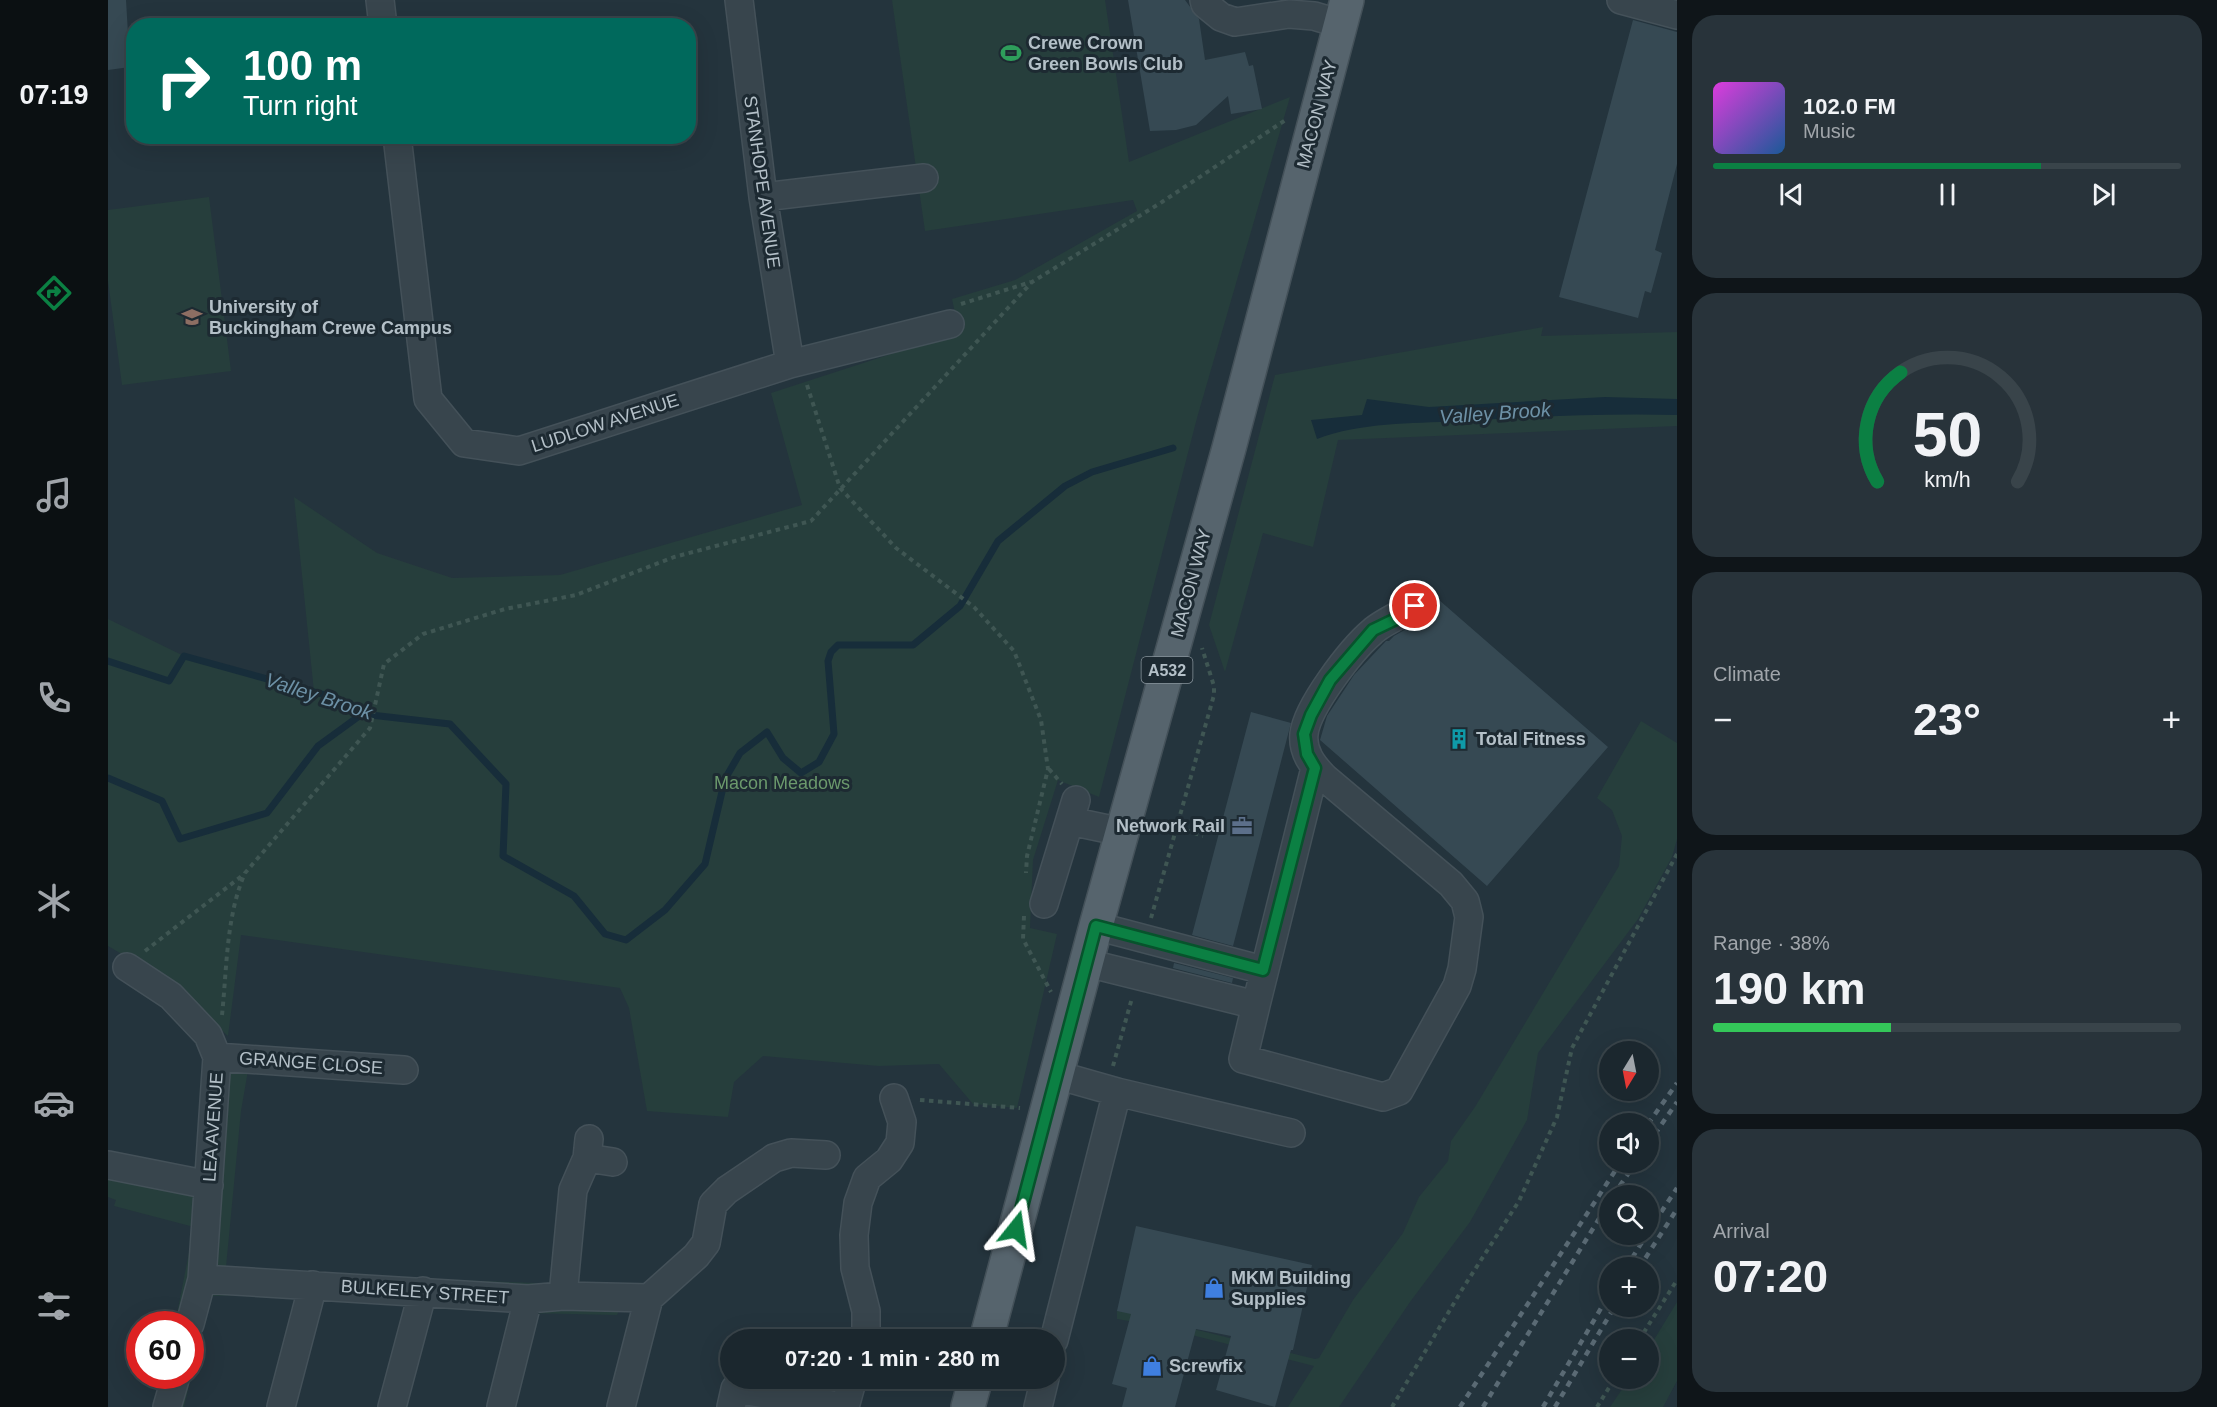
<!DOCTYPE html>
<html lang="en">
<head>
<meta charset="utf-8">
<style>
  :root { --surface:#1b272e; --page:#28333a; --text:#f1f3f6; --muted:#a0a5aa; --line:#39444a; --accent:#0b8043 }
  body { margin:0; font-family:Arial,sans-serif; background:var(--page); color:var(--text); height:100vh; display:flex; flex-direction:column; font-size:22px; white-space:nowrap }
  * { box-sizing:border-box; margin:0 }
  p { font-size:20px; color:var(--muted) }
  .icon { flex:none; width:33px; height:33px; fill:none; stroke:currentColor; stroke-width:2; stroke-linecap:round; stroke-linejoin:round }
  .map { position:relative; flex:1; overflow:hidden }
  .details { display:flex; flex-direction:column; gap:15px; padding:15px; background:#0f1519; width:540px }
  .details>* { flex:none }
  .hud { position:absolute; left:18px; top:18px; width:570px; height:126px; border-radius:24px; box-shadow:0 6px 24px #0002,0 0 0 2px var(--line); background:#00695c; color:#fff; overflow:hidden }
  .needle { width:39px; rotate:190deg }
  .controls { position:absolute; left:1491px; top:1041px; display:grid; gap:12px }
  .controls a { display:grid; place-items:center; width:60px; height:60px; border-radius:50%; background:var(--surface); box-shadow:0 6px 24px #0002,0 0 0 2px var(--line); font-size:30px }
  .speed { position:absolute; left:18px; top:1311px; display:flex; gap:12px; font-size:30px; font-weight:700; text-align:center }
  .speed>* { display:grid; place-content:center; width:78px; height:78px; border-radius:50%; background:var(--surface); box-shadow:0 6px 24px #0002,0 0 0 2px var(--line); line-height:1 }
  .speed .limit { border:9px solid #d22; background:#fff; color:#111 }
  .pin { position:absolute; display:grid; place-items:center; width:51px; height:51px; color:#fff; margin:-26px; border:3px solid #fff; border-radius:50%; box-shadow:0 2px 6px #0007 }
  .me { position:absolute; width:66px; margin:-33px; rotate:15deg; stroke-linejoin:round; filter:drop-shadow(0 0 4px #0008) }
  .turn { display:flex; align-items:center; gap:21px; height:126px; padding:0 18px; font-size:27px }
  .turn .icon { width:78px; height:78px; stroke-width:2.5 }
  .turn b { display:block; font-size:42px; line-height:51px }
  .big { font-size:45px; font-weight:700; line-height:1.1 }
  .details .tile { flex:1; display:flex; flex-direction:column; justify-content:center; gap:9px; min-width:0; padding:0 21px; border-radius:24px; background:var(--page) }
  .details .dial { align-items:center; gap:0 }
  .dial svg { height:156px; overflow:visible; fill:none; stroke:var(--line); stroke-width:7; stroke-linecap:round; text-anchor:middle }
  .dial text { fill:var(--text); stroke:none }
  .song { display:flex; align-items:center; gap:18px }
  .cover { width:72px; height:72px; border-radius:9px; background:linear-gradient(135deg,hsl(300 70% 55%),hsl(210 70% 35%)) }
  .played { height:6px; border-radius:3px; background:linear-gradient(90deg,var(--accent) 70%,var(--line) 70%) }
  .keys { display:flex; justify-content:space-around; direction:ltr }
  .heat { display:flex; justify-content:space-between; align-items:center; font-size:33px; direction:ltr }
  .charge { height:9px; border-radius:4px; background:linear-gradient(90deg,#34c759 38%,var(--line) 0) }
  .trip { position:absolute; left:612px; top:1329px; width:345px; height:60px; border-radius:30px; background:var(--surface); box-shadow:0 6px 24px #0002,0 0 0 2px var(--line); font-weight:700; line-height:60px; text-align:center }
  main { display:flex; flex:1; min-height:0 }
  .tabs { display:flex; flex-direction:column; width:108px; justify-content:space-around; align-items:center; background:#0b1012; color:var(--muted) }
  .tabs .icon { width:42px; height:42px }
  .tabs .selected { color:var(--accent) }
  .tabs b { font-size:27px; color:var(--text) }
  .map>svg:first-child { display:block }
  .green { fill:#263e3c }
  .water { fill:#172d3a }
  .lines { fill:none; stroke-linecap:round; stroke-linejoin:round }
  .stream { stroke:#172d3a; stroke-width:7 }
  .building { fill:#364953 }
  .minor-casing { stroke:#445159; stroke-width:30 }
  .major-casing { stroke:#445159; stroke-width:36 }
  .path { stroke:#3f5653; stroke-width:4; stroke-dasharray:4.5 4.5; stroke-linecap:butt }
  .minor { stroke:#38454d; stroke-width:27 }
  .major { stroke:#56646d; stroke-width:33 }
  .rail { stroke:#5a6a74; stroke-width:4.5; stroke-dasharray:6 6; stroke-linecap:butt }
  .route-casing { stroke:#07532c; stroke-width:15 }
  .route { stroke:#0b8043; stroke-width:10 }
  .labels { text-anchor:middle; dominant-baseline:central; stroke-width:6; stroke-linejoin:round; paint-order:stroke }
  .shield { fill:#1d2a32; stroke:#87939b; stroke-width:1.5 }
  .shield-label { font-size:16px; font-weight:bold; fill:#b4c0c8 }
  .poi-label { font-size:18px; font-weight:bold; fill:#b4c0c8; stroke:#1d2a32; text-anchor:start }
  .street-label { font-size:18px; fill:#b4c0c8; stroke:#1d2a32 }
  .park-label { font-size:18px; fill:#6b996c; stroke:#1d2a32 }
  .water-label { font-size:20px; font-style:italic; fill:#6d91a6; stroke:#1d2a32 }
</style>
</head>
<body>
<main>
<nav class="tabs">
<b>07:19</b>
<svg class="icon selected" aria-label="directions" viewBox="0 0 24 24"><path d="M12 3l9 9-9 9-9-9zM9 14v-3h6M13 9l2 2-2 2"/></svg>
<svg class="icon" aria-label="music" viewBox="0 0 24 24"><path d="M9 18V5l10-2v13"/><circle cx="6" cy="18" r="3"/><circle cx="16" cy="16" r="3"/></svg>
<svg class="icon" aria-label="phone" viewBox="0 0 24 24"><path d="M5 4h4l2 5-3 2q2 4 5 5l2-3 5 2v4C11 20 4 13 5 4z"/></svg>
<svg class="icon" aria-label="climate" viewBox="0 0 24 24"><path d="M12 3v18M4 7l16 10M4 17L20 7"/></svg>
<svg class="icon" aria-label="car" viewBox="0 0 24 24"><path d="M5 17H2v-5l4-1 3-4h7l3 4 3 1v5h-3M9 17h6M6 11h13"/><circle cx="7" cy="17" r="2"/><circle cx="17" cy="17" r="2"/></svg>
<svg class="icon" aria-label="filters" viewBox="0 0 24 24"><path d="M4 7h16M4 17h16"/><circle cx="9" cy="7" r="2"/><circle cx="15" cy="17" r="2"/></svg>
</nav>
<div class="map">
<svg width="1569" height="1407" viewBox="0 0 1569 1407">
  <rect width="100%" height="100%" fill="#24343d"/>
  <path class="green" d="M784 0H997L1021 162 1182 97 1089 418 991 797 950 780 925 860 922 928 949 934 909 1108 865 1104 831 1064 771 1066 655 1056 626 1082 620 1117 539 1111 521 1008 512 988 133 935 120 1036 60 981 0 946V619L76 656 206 692 186 497 269 553 344 578 452 575 694 505 663 393 851 332 844 299 907 280 1029 211 1025 200 817 231Z
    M101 197 123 371 14 385 0 281V210Z
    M1435 327 1433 336 1569 332V426L1230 440 1205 547 1155 533 1117 672 1101 625 1167 375Z
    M1533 721 1569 743V839L1564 857 1530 919 1430 1053 1419 1120 1362 1222 1302 1302 1231 1407H1180L1206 1366 1044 1325 1009 1319V1311L1035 1313 1069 1325 1207 1359 1211 1358 1245 1300 1295 1233 1311 1197 1340 1161 1343 1141 1367 1107 1511 866 1514 836 1504 810 1489 798Z
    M109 1057 142 1059 133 1111 118 1267 344 1280 456 1284 517 1297 509 1315 417 1313 359 1307 140 1295 102 1296 76 1407H45L53 1376H82V1324H67L86 1227 6 1206 8 1200 0 1197V1166L101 1185Z
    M1569 1302V1381L1555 1407H1502L1521 1379 1540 1378 1541 1348Z"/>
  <path class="water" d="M1497 397 1569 399V415C1496 413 1422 417 1349 421 1303 424 1253 422 1209 439L1203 420 1254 415 1259 399 1321 407Z"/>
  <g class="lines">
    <path class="stream" d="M0 661 61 681 76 656 228 698 254 714 342 724 398 784 395 856 466 896 497 934 518 940 557 910 597 864 617 779 632 753 659 732 675 758 693 773 711 762 726 734 720 661 723 652 730 645H805L852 606 890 541 957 486 984 472 1065 448
      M0 778 54 801 72 839 159 813 210 746 254 714"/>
  </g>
  <path class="building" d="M0 0H18L22 67 0 70Z
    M1020 0H1077L1091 19 1097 60 1137 52 1141 66 1145 65 1154 109 1123 114 1120 96 1088 125 1068 130 1042 131Z
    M1525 20 1569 32V164L1547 250 1554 253 1543 293 1537 291 1530 318 1451 297Z
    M1323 593 1500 747 1379 886 1212 740 1219 716 1246 675 1278 641H1281L1286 636 1316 619 1321 613 1323 605 1320 597Z
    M1143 712 1183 723 1125 946 1084 935Z
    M1066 963 1125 978 1124 983 1065 968Z
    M1028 1226 1204 1265 1185 1350H1183L1167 1407 1108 1390 1123 1336 1088 1329 1067 1407H1014L1019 1388 1004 1384 1023 1314 1009 1311Z"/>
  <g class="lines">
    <g class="minor-casing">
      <path id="minor" d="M272 0 275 26
        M631 0 655 197 682 364
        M1096 0 1097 4 1113 17 1127 22 1181 14 1206 16 1233 24
        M1513 0 1569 15
        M289 136 320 399 356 443 411 451 682 364 842 324
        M655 197 816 178
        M962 821 1014 832
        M936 904 968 800
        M988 926 1155 970
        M979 963 1148 1005 1207 768
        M19 967 63 996 100 1035 109 1057 94 1279 82 1324
        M1148 1005 1135 1059 1275 1097 1291 1091 1349 986 1354 969 1361 917 1357 901 1343 884 1217 778C1205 766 1194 752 1196 734 1199 707 1243 650 1264 632 1273 623 1295 614 1307 606
        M109 1057 296 1070
        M1009 1092 1183 1133
        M479 1158 505 1162
        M0 1165 101 1185
        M94 1279 420 1299 455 1296 541 1298
        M455 1296 465 1190 479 1158 481 1139
        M758 1340V1311L747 1268 746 1235 750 1203 759 1178 781 1160 792 1143 794 1122 786 1098
        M946 1340 1009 1092 949 1075
        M59 1407 68 1376
        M173 1407 205 1285
        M284 1407 315 1291
        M393 1407 420 1299
        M513 1407 541 1298 588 1256 598 1243 605 1204 619 1190 666 1158 683 1153 718 1155
        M623 1407 627 1389 737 1407
        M737 1407 745 1378
        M930 1407 937 1378"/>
    </g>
    <g class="major-casing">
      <path id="major" d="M878 1340 988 926 1121 448 1239 0
        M860 1407 868 1378"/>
    </g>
    <path class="path" d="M853 304 923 282
      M699 385 732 488 788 548 866 607 906 651 933 720 940 769 919 856 918 873
      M941 769 954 784
      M1069 827 1095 836
      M916 916 915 939 943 992
      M1043 918 1106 695V686L1094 648
      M37 951 135 875
      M114 1015C119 968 118 916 137 873L262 728 276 664 315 634 397 609 468 595 566 557 703 521 924 282 1054 202 1179 119
      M1005 1066 1024 998
      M812 1100 912 1108
      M1531 1340 1569 1280
      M1284 1407 1355 1288 1411 1201 1449 1117 1464 1048 1569 854
      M1489 1407 1507 1378"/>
    <use href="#minor" class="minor"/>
    <use href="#major" class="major"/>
    <path class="rail" d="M1540 1124 1569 1083
      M1540 1144 1569 1102
      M1505 1196 1528 1162
      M1540 1232 1569 1188
      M1518 1268 1539 1234
      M1531 1268 1569 1209
      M1352 1407 1513 1162
      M1375 1407 1502 1201
      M1435 1407 1502 1293
      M1447 1407 1507 1306"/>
  </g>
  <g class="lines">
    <g class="route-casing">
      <path id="route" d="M908 1229 988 926 1155 970 1207 768 1199 754 1196 734 1203 715 1222 680 1265 630 1292 617 1307 606"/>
    </g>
    <use href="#route" class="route"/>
  </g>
  <defs>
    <g id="stadium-bare" transform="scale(1.62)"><path d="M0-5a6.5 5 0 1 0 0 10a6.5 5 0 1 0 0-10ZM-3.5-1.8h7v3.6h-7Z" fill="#2e9e5b" stroke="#1d2a32" stroke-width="2.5" paint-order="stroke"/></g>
    <g id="university-bare" transform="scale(1.62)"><path d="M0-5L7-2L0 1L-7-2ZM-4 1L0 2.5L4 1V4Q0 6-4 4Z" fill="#8d6e63" stroke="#1d2a32" stroke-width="2.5" paint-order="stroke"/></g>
    <g id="building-bare" transform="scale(1.62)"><path d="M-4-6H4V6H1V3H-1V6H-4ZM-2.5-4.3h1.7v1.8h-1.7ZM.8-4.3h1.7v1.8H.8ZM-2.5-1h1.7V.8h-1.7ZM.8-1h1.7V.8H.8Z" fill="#0f9aa8" stroke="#1d2a32" stroke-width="2.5" paint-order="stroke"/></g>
    <g id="office-bare" transform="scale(1.62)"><path d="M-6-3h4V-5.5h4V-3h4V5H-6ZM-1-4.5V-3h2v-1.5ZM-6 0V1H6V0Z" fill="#5c6f8a" stroke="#1d2a32" stroke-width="2.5" paint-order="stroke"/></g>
    <g id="shop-bare" transform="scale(1.62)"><path d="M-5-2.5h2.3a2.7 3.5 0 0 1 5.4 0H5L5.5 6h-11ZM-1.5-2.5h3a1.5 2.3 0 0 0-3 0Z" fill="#3f7fe0" stroke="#1d2a32" stroke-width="2.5" paint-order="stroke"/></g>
  </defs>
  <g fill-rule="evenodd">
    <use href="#stadium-bare" x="903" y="53"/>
    <use href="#university-bare" x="84" y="317"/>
    <use href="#building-bare" x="1351" y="739"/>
    <use href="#office-bare" x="1134" y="826"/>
    <use href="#shop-bare" x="1106" y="1288"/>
    <use href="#shop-bare" x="1044" y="1366"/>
  </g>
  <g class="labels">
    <rect class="shield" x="1033.5" y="657" width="51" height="26" rx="4.5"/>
    <g class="shield-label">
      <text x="1059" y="670">A532</text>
    </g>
    <g class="poi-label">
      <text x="920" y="43">Crewe Crown<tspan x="920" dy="21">Green Bowls Club</tspan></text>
      <text x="101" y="307">University of<tspan x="101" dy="21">Buckingham Crewe Campus</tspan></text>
      <text x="1368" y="739">Total Fitness</text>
      <text x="1117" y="826" text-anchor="end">Network Rail</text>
      <text x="1123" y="1278">MKM Building<tspan x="1123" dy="21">Supplies</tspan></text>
      <text x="1061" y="1366">Screwfix</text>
    </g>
    <g class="street-label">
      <text transform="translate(1209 114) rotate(-75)">MACON WAY</text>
      <text transform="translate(654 182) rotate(82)">STANHOPE AVENUE</text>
      <text transform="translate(497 423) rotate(-18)">LUDLOW AVENUE</text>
      <text transform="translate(1083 583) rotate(-75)">MACON WAY</text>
      <text transform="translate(203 1063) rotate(4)">GRANGE CLOSE</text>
      <text transform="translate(105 1127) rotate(-86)">LEA AVENUE</text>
      <text transform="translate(317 1292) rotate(4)">BULKELEY STREET</text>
    </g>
    <g class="park-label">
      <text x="674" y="783">Macon Meadows</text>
    </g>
    <g class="water-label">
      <text transform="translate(1387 413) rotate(-4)">Valley Brook</text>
      <text transform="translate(211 696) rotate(18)">Valley Brook</text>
    </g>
  </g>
</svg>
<div class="controls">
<a><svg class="needle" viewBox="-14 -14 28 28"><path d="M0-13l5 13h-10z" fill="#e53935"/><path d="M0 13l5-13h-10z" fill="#a0a5aa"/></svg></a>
<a><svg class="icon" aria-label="sound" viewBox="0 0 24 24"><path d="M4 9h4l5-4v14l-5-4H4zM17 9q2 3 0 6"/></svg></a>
<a><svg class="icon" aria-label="search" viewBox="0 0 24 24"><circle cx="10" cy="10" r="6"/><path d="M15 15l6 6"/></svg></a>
<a>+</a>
<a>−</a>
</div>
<div class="speed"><div class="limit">60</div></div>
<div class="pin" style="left:1307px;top:606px;background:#d93025"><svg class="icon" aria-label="arrive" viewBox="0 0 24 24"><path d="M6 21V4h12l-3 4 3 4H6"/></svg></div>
<svg class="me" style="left:908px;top:1229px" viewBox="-20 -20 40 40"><path d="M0-17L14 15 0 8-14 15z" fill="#0b8043" stroke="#fff" stroke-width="4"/></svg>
<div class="trip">07:20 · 1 min · 280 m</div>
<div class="hud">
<div class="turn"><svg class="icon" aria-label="right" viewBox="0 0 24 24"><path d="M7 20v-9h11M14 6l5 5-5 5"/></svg><div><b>100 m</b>Turn right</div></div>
</div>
</div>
<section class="details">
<div class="tile">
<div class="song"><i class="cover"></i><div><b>102.0 FM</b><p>Music</p></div></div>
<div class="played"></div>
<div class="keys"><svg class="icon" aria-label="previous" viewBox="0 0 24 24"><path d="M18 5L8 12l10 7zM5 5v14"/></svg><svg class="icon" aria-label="pause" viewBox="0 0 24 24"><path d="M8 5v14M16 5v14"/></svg><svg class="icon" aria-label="next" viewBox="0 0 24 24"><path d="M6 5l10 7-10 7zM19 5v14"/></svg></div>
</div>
<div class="tile dial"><svg viewBox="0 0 100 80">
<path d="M14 69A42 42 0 1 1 86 69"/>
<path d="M14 69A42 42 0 0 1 26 13" stroke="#0b8043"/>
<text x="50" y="56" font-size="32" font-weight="700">50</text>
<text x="50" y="72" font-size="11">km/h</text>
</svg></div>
<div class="tile"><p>Climate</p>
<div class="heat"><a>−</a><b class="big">23°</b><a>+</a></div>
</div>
<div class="tile"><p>Range · 38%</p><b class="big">190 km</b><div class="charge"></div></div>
<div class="tile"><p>Arrival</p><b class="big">07:20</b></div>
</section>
</main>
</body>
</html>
